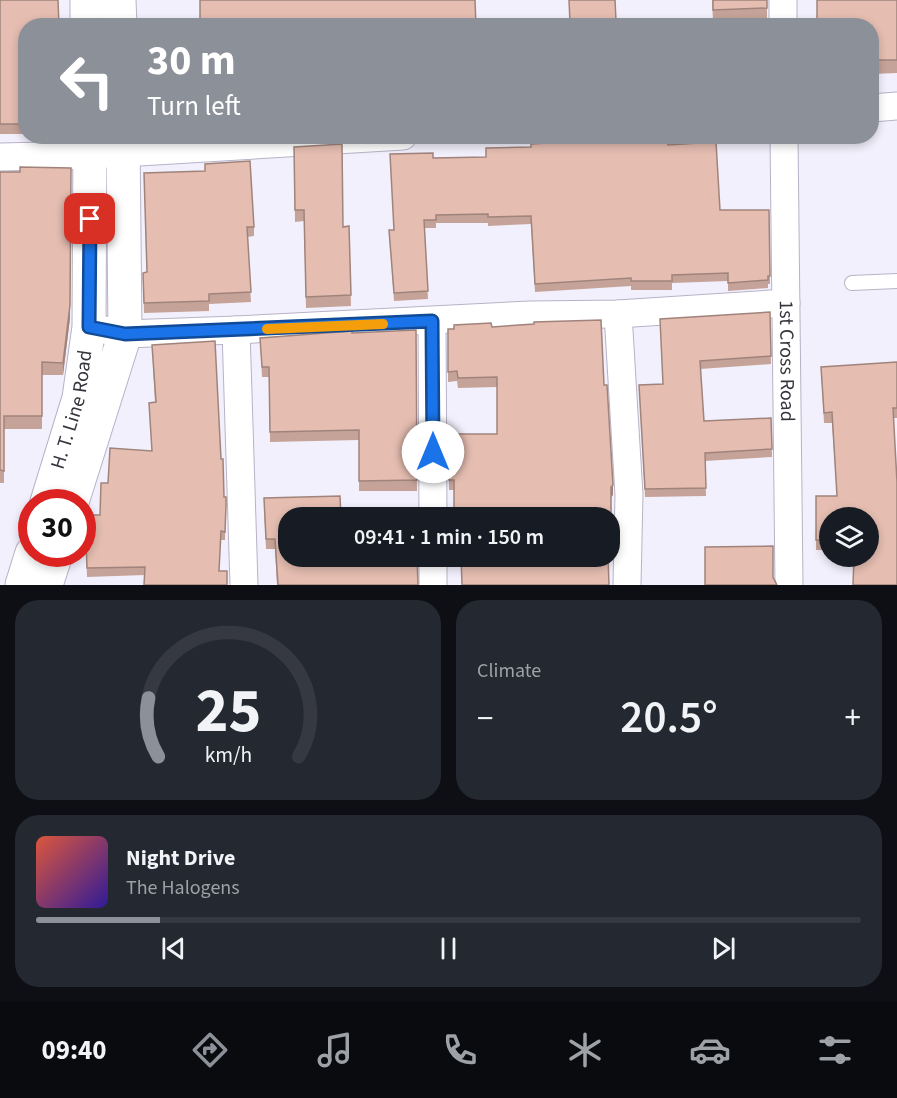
<!DOCTYPE html>
<html lang="en">
<head>
<meta charset="utf-8">
<style>
  :root { --surface:#171b24; --page:#242831; --text:#f1f3f6; --muted:#9ea1a6; --line:#363941; --accent:#8c9099 }
  body { margin:0; font-family:"Source Sans 3",sans-serif; background:var(--page); color:var(--text); height:100vh; display:flex; flex-direction:column; font-size:22px; white-space:nowrap }
  * { box-sizing:border-box; margin:0 }
  p { font-size:20px; color:var(--muted) }
  .icon { flex:none; width:33px; height:33px; fill:none; stroke:currentColor; stroke-width:2; stroke-linecap:round; stroke-linejoin:round }
  .map { position:relative; height:585px; overflow:hidden }
  .sheet { display:flex; flex-direction:column; gap:15px; padding:15px; background:#0d0f14; flex:1 }
  .sheet>* { flex:none }
  .top-card { position:absolute; left:18px; top:18px; width:861px; height:126px; border-radius:24px; box-shadow:0 3px 9px #0003; background:#8c9099; color:#fff; overflow:hidden }
  .tools { position:absolute; left:819px; top:507px; display:grid; gap:12px }
  .tools a { display:grid; place-items:center; width:60px; height:60px; border-radius:50%; background:var(--surface); box-shadow:0 3px 9px #0003; font-size:30px }
  .speed { position:absolute; left:18px; top:489px; display:flex; gap:12px; font-size:30px; font-weight:700; text-align:center }
  .speed>* { display:grid; place-content:center; width:78px; height:78px; border-radius:50%; background:var(--surface); box-shadow:0 3px 9px #0003; line-height:1 }
  .speed .limit { border:9px solid #d22; background:#fff; color:#111 }
  .pin { position:absolute; display:grid; place-items:center; width:51px; height:51px; color:#fff; margin:-26px; border-radius:12px; box-shadow:0 3px 9px #0006 }
  .me { position:absolute; width:66px; margin:-33px; rotate:0deg; stroke-linejoin:round; filter:drop-shadow(0 0 4px #0008) }
  .turn { display:flex; align-items:center; gap:21px; height:126px; padding:0 30px; font-size:27px }
  .turn .icon { width:78px; height:78px; stroke-width:2.5 }
  .turn b { display:block; font-size:42px; line-height:51px }
  .big { font-size:45px; font-weight:600; line-height:1.1 }
  .sheet .card { flex:1; display:flex; flex-direction:column; justify-content:center; gap:9px; min-width:0; padding:0 21px; border-radius:24px; background:var(--page) }
  .sheet .dial { align-items:center; gap:0 }
  .dial svg { height:156px; overflow:visible; fill:none; stroke:var(--line); stroke-width:7; stroke-linecap:round; text-anchor:middle }
  .dial text { fill:var(--text); stroke:none }
  .song { display:flex; align-items:center; gap:18px }
  .cover { width:72px; height:72px; border-radius:9px; background:linear-gradient(135deg,hsl(10 70% 55%),hsl(250 70% 35%)) }
  .played { height:6px; border-radius:3px; background:linear-gradient(90deg,var(--accent) 15%,var(--line) 15%) }
  .keys { display:flex; justify-content:space-around; direction:ltr }
  .heat { display:flex; justify-content:space-between; align-items:center; font-size:33px; direction:ltr }
  .sheet .tiles { flex:1; display:grid; gap:15px; grid-template-columns:1fr 1fr }
  .card:last-child { grid-column:span 2 }
  .trip { position:absolute; left:278px; top:507px; width:342px; height:60px; border-radius:24px; background:var(--surface); box-shadow:0 3px 9px #0003; font-weight:600; line-height:60px; text-align:center }
  .tab-bar { display:flex; height:96px; justify-content:space-around; align-items:center; background:#090b0e; color:var(--muted) }
  .tab-bar .icon { width:42px; height:42px }
  .tab-bar .selected { color:var(--accent) }
  .tab-bar b { font-size:27px; color:var(--text) }
  .map>svg:first-child { display:block }
  .lines { fill:none; stroke-linecap:round; stroke-linejoin:round }
  .service-casing { stroke:#b8b2c7; stroke-width:16 }
  .minor-casing { stroke:#b8b2c7; stroke-width:29 }
  .tertiary-casing { stroke:#b8b2c7; stroke-width:35 }
  .service { stroke:#fff; stroke-width:14 }
  .minor { stroke:#fff; stroke-width:27 }
  .tertiary { stroke:#fff; stroke-width:33 }
  .wall { fill:#c5a398 }
  .shaded-wall { fill:#a0847c }
  .building { fill:#e5bdb1; stroke:#a0847c; stroke-width:1.5 }
  .route-casing { stroke:#114b97; stroke-width:15 }
  .route { stroke:#1a73e8; stroke-width:10 }
  .slow { stroke:#f59e0b; stroke-width:10 }
  .labels { text-anchor:middle; dominant-baseline:central; stroke-width:4.5; stroke-linejoin:round; paint-order:stroke }
  .street-label { font-size:20px; fill:#36343c; stroke:#fff }
</style>
</head>
<body>
<div class="map">
<svg width="897" height="585" viewBox="0 0 897 585">
  <rect width="100%" height="100%" fill="#f3f0fd"/>
  <g class="lines">
    <g class="service-casing">
      <path id="service" d="M852 283 897 281"/>
    </g>
    <g class="minor-casing">
      <g id="minor">
        <path d="M783 0V26"/>
        <path d="M872 108 897 106"/>
        <path id="s1" d="M784 136 789 585"/>
        <path d="M0 157 90 155 403 136"/>
        <path d="M618 314 629 495 627 585"/>
        <path d="M432 321 433 518"/>
        <path d="M89 327 125 334 236 330 530 315 618 314 786 303"/>
        <path d="M236 330 244 585"/>
        <path d="M433 556V585"/>
      </g>
    </g>
    <g class="tertiary-casing">
      <g id="tertiary">
        <path d="M87 0V26"/>
        <path d="M119 0 120 26"/>
        <path id="s2" d="M47 502 79 398 89 327 90 136"/>
        <path d="M72 502 125 334 123 136"/>
        <path d="M22 585 32 553"/>
        <path d="M46 585 56 554"/>
      </g>
    </g>
    <use href="#service" class="service"/>
    <use href="#minor" class="minor"/>
    <use href="#tertiary" class="tertiary"/>
  </g>
  <path class="wall" d="M0 0 26 26V134H0Z
    M569 0H615L616 26H570Z
    M712 0H767V19L713 21Z
    M897 0V73L872 74V26Z
    M668 145 720 210H769L770 284H768V288L728 291V281L672 283V290H631V286L535 292 531 224 488 226V223H436V228H424L428 299 394 301 389 230H393L433 158 486 157Z
    M294 147 343 227 349 226 351 306 306 308 304 221 295 222Z
    M0 172 70 318 63 375H42V429H4V483H0Z
    M144 182 254 227V236L247 237 251 302 209 304V311L144 313 143 273 147 272Z
    M770 312 771 364 700 369 704 421 771 418 772 457 705 461 706 496 645 497 639 385 662 384Z
    M492 327 604 385 613 495 611 497V541H609V518L454 490H449L448 434H497V387L458 388 457 381 448 382V329Z
    M416 330 417 491H359V440L270 442 269 377H262L260 338Z
    M152 345 221 459 224 497H226L225 540H221L145 575 87 577 85 515H100L108 483 152 451 149 403H155Z
    M897 362V418H893L868 518H830V550H816V496H837L832 423H824L821 367Z
    M264 508 288 556 418 585H277L275 549H266Z"/>
  <path class="shaded-wall" d="M71 168 70 318 63 375V363Z
    M613 485V495L611 497V541V487Z"/>
  <path class="building" d="M0 0H58L59 26H26V124H0Z
    M200 0H475L476 26H200Z
    M569 0H615L616 21 570 23Z
    M713 0H767V8L713 10Z
    M817 0H897V60H872V26H817Z
    M668 141V145L716 142 720 210H769L770 276H768V280L728 283V273L672 275V281H631V278L535 284 531 216 488 217V214L436 215V220H424L428 291 394 293 389 230H394L390 154 433 153V158L486 157V148L531 147V144L565 142Z
    M342 144 343 227 349 226 351 295 306 297 304 210H295L294 147Z
    M250 161 254 227H247L251 292 209 294V301L144 303 143 273 147 272 144 173 205 171V164Z
    M20 167 71 168 70 305 63 363 42 362V416H4V471L0 470V172H20Z
    M770 312 771 356 700 361 704 421 771 418 772 449 705 453 706 488 645 489 639 385 663 384 660 319Z
    M601 320 604 385H607L613 485 611 487V531H609V518H454V480H449L448 434H497V377L458 378 457 371 448 372V329H454V325L491 323 492 327 534 324V322Z
    M416 330 417 480 359 481V430L270 432 269 367H262L260 338 352 331V333Z
    M215 341 221 459H223L224 497H226V505L225 532 221 531 219 571H227V585H144L145 567 87 568 85 515H100L101 483H108L110 448 152 451 149 403 156 402 152 345Z
    M897 362V408H893L897 482V585H853L854 556H868V518H830V540H816V496H837L832 412 824 413 821 367Z
    M340 496 341 518H288V556H417L418 585H278L275 539H266L264 498Z
    M773 546V577L777 585H705V547Z
    M461 556H608L609 585H462Z"/>
  <g class="lines">
    <g class="route-casing">
      <path id="route" d="M90 219 89 327 125 334 432 321 433 452"/>
    </g>
    <use href="#route" class="route"/>
    <path class="slow" d="M267 329 383 324"/>
  </g>
  <g class="labels">
    <g class="street-label">
      <text stroke="none"><textPath href="#s1" startOffset="225">1st Cross Road</textPath></text>
      <text stroke="none"><textPath href="#s2" startOffset="96">H. T. Line Road</textPath></text>
    </g>
  </g>
</svg>
<div class="tools">
<a><svg class="icon" aria-label="layers" viewBox="0 0 24 24"><path d="M12 4l9 5-9 5-9-5zM3 14l9 5 9-5"/></svg></a>
</div>
<div class="speed"><div class="limit">30</div></div>
<div class="pin" style="left:90px;top:219px;background:#d93025"><svg class="icon" aria-label="arrive" viewBox="0 0 24 24"><path d="M6 21V4h12l-3 4 3 4H6"/></svg></div>
<svg class="me" style="left:433px;top:452px" viewBox="-20 -20 40 40"><circle r="19" fill="#fff"/><path d="M0-13L10 11 0 6-10 11z" fill="#1a73e8"/></svg>
<div class="trip">09:41 · 1 min · 150 m</div>
<div class="top-card">
<div class="turn"><svg class="icon" aria-label="left" viewBox="0 0 24 24"><path d="M17 20v-9H6M10 6l-5 5 5 5"/></svg><div><b>30 m</b>Turn left</div></div>
</div>
</div>
<section class="sheet">
<div class="tiles">
<div class="card dial"><svg viewBox="0 0 100 80">
<path d="M14 69A42 42 0 1 1 86 69"/>
<path d="M14 69A42 42 0 0 1 9 39" stroke="#8c9099"/>
<text x="50" y="56" font-size="32" font-weight="700">25</text>
<text x="50" y="72" font-size="11">km/h</text>
</svg></div>
<div class="card"><p>Climate</p>
<div class="heat"><a>−</a><b class="big">20.5°</b><a>+</a></div>
</div>
<div class="card">
<div class="song"><i class="cover"></i><div><b>Night Drive</b><p>The Halogens</p></div></div>
<div class="played"></div>
<div class="keys"><svg class="icon" aria-label="previous" viewBox="0 0 24 24"><path d="M18 5L8 12l10 7zM5 5v14"/></svg><svg class="icon" aria-label="pause" viewBox="0 0 24 24"><path d="M8 5v14M16 5v14"/></svg><svg class="icon" aria-label="next" viewBox="0 0 24 24"><path d="M6 5l10 7-10 7zM19 5v14"/></svg></div>
</div>
</div>
</section>
<nav class="tab-bar">
<b>09:40</b>
<svg class="icon selected" aria-label="directions" viewBox="0 0 24 24"><path d="M12 3l9 9-9 9-9-9zM9 14v-3h6M13 9l2 2-2 2"/></svg>
<svg class="icon" aria-label="music" viewBox="0 0 24 24"><path d="M9 18V5l10-2v13"/><circle cx="6" cy="18" r="3"/><circle cx="16" cy="16" r="3"/></svg>
<svg class="icon" aria-label="phone" viewBox="0 0 24 24"><path d="M5 4h4l2 5-3 2q2 4 5 5l2-3 5 2v4C11 20 4 13 5 4z"/></svg>
<svg class="icon" aria-label="climate" viewBox="0 0 24 24"><path d="M12 3v18M4 7l16 10M4 17L20 7"/></svg>
<svg class="icon" aria-label="car" viewBox="0 0 24 24"><path d="M5 17H2v-5l4-1 3-4h7l3 4 3 1v5h-3M9 17h6M6 11h13"/><circle cx="7" cy="17" r="2"/><circle cx="17" cy="17" r="2"/></svg>
<svg class="icon" aria-label="filters" viewBox="0 0 24 24"><path d="M4 7h16M4 17h16"/><circle cx="9" cy="7" r="2"/><circle cx="15" cy="17" r="2"/></svg>
</nav>
</body>
</html>
